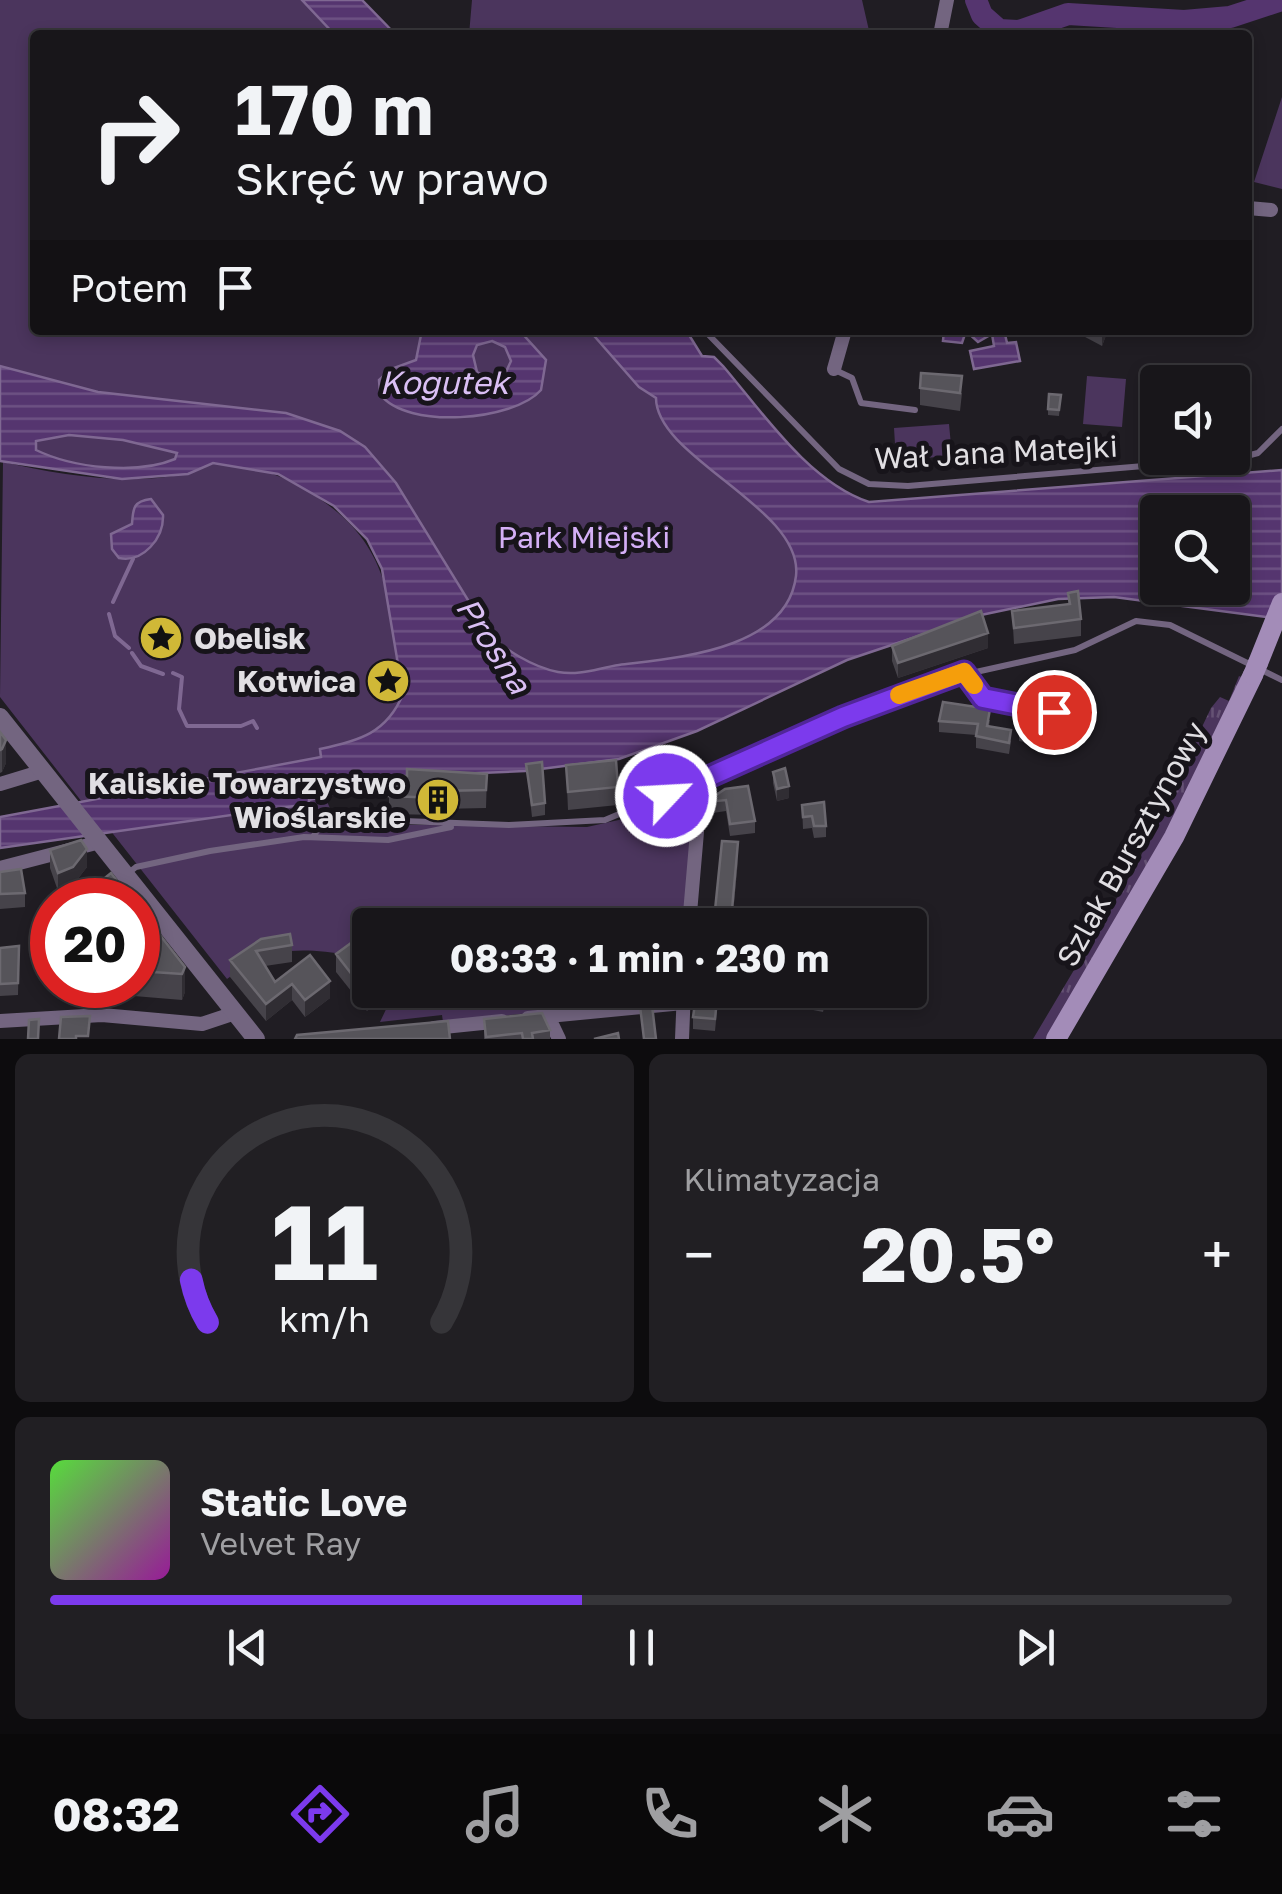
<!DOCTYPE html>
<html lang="pl">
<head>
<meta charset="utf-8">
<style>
  :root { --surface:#18161a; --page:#211f23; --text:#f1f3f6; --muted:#9f9fa2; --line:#363539; --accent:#7c3aed }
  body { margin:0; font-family:"Golos Text",sans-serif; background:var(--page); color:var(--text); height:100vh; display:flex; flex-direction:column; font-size:38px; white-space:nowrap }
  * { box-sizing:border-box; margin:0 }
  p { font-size:32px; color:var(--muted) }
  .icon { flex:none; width:55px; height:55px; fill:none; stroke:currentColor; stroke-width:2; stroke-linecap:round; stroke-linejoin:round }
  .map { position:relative; height:1039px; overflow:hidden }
  .drawer { display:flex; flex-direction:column; gap:15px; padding:15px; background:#0d0c0e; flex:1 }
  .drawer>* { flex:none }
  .banner { position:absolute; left:30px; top:30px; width:1222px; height:305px; border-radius:10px; box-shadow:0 5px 15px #0003,0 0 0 2px var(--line); background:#18161a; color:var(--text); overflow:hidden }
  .buttons { position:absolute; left:1140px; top:365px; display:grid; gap:20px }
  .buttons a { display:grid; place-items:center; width:110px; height:110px; border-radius:10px; background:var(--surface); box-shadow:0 5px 15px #0003,0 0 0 2px var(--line); font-size:50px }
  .speed { position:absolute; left:30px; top:878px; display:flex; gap:20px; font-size:50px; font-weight:700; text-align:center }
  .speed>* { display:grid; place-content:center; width:130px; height:130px; border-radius:50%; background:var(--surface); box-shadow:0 5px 15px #0003,0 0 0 2px var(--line); line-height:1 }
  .speed .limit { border:15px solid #d22; background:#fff; color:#111 }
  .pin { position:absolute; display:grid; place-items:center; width:85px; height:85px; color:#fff; margin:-42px; border:5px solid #fff; border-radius:50%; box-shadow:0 2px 10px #0007 }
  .me { position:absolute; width:110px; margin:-55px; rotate:65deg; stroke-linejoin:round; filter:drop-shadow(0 0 8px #0008) }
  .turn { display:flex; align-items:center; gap:35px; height:210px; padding:0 40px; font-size:45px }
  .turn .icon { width:130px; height:130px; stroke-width:2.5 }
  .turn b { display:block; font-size:70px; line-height:85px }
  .then { display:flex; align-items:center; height:95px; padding:0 40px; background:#0003; gap:20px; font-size:38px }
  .big { font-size:75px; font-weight:700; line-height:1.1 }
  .drawer .card { flex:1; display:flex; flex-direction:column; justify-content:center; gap:15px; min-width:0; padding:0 35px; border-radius:15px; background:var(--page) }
  .drawer .dial { align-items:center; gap:0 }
  .dial svg { height:260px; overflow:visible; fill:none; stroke:var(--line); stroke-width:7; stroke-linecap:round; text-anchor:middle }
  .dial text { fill:var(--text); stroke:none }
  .song { display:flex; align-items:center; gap:30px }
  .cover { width:120px; height:120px; border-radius:15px; background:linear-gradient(135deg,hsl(110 70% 55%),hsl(300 70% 35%)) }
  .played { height:10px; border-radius:5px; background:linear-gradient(90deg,var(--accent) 45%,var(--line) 45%) }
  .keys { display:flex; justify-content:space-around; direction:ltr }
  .heat { display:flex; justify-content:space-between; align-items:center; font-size:55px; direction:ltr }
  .drawer .tiles { flex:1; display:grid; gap:15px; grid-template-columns:1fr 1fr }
  .card:last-child { grid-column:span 2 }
  .trip { position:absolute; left:352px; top:908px; width:575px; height:100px; border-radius:10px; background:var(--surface); box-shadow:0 5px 15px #0003,0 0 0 2px var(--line); font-weight:700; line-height:100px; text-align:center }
  .menu { display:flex; height:160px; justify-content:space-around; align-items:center; background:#0a090a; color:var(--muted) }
  .menu .icon { width:70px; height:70px }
  .menu .on { color:var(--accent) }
  .menu b { font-size:45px; color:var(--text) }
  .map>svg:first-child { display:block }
  .grass { fill:url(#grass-tufts) }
  .park { fill:#4b355d }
  .water { fill:url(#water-rules); stroke:#7f6892; stroke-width:2.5; fill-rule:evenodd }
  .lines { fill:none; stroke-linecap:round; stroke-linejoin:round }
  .stream { stroke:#7f6892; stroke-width:4 }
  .river { stroke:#55356f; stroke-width:22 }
  .service { stroke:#736580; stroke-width:6 }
  .minor { stroke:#736580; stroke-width:14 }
  .tertiary { stroke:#736580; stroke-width:18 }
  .secondary { stroke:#a38cb8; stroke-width:20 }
  .secondary-bridge { stroke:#a38cb8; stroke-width:20 }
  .wall { fill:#46434a }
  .shaded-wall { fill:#302d33 }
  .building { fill:#56545a; stroke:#6c6970; stroke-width:2.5 }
  .route-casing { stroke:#51269a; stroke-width:25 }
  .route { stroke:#7c3aed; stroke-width:18 }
  .slow { stroke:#f59e0b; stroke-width:18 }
  .labels { text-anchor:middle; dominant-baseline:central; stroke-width:10; stroke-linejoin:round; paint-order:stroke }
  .street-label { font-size:30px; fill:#e1dfe3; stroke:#17141a }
  .park-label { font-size:30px; fill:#d4aff6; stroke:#17141a }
  .poi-label { font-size:30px; font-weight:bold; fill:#e1dfe3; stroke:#17141a; text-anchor:end }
  .water-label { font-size:32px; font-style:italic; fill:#dabff4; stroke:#17141a }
</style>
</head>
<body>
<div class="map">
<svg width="1282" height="1039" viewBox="0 0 1282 1039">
  <defs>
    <pattern id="grass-tufts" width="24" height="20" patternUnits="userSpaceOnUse" patternTransform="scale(2.5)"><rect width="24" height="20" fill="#4b355d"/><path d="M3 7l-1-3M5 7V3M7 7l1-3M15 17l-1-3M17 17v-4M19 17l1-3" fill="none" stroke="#655274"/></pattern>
    <pattern id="water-rules" width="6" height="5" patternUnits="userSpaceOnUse" patternTransform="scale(2.5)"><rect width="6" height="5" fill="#55356f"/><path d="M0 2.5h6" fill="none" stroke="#6d5283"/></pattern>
  </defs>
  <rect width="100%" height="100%" fill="#201d23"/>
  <path class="grass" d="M1239 676 1244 678 1191 793 1048 1039H1033L1137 864 1211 708 1220 697 1229 701Z"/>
  <path class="park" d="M0 0H302L335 35H35V330H589L639 387 656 398C655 458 804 508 796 576 787 651 674 658 619 665 598 668 580 676 558 672 533 667 504 650 487 631L396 483 365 447 340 431 286 413 98 392 0 366Z
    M472 0H862L870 35H469Z
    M1282 97V189L1254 182Z
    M1087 376 1126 379 1122 427 1083 424Z
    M949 424 952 456 896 460 894 428Z
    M69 435 123 440 177 453 175 459C137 475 73 468 36 450V441Z
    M3 462C61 475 126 486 185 474 194 472 204 464 213 463 241 461 278 474 301 487 394 541 388 597 403 694 387 733 359 741 320 749L321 757 82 802 0 697Z
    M681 794 690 805 692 822 684 925H370V979L351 955C299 948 271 945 227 979L110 830 308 804V800L325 797 337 824 587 827 623 819Z
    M379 990H677L668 999 443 1022 442 1015 380 1022 389 1003Z"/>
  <path class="water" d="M302 0H362L396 35H335Z
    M422 330H519L546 360 541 390C514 421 406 430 380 394L379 380 391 369 416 360ZM492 341 505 347 511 361 505 374 491 379 477 372 473 355 477 345Z
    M589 330H686L702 356 714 357 723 366C763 413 809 482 869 502L1282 470V619L1114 597 1058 599 981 615 847 660 697 731 619 759 525 771 408 776 309 800V804L0 848V817L321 757 320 749C359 741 387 733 403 694L382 569 367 539 334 506 278 474 213 463 188 474 122 479 0 461V366L98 392 286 413 340 431 365 447 396 483 487 631C504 650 533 667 558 672 580 676 598 668 619 665 674 658 787 651 796 576 804 508 656 458 656 398L639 387ZM69 435 123 440 177 453 175 459C137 475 73 468 36 450V441ZM1158 512H1232V588H1158Z
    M944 330H1004L1007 343 1016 342 1020 361 974 369 970 351 994 346 992 334 978 342 966 331 962 343 943 341Z
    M151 499 163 515C164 538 143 563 119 558L112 549 111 534 132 524C133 509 133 501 151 499Z"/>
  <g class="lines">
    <path class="stream" d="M113 602 133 559
      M109 614 115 636 129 648
      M132 653 141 666 163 674
      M173 673 182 677 179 709 187 726H241L253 721 257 728"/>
    <path class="river" d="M976 0 982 15 999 30 1019 31 1068 14 1184 21 1230 17 1282 0"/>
    <path class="service" d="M704 330 839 469 869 484 908 486 1239 458 1258 453 1282 429
      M835 370 852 378 861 403 915 410
      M964 672 983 698 1089 719
      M313 837 325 818 509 825 605 820 931 682 1075 650 1136 621 1170 625 1282 680
      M126 875 136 867 210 851 304 837 388 840 451 827"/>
    <path class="minor" d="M940 35 947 0
      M1248 208 1271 210
      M834 369 845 330
      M0 784 43 771
      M0 868 100 842
      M689 925 697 832 692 784
      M548 1016 559 1039
      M528 1018 683 1003
      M0 1021 102 1015 202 1024 235 1013
      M434 1028 502 1021
      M682 1039 684 990"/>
    <path class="tertiary" d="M0 717 256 1039"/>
    <path class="secondary" d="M1258 663 1282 603
      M1056 1039 1174 837 1253 675"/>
    <path class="secondary-bridge" d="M1253 675 1258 663"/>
  </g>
  <path class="wall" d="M768 330H822V332Z
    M1072 330H1167L1166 336 1108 330 1102 346Z
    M920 388 962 393 960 411 920 405Z
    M1061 395 1059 416 1048 415V409Z
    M1068 593 1081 619V636L1014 644 1012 611 1068 604Z
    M892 646 988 648 898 678 892 661Z
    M990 720 989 726 1011 741 1009 754 976 748V735L939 732V721Z
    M1045 728 1042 745 1019 741V729Z
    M0 732 6 763 2 772 0 773Z
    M526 764 545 803V815L532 817Z
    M566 765 618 787V805L568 810Z
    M773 772 789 798 777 801 773 783Z
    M487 774 486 808 440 809 439 815 389 814V796L407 776Z
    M725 789 755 821V833L730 836 726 811 706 814V802Z
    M802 805 826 826V837L814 838 812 828 803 829Z
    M722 841 738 860 732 925H714Z
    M50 850 87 867 73 885 58 891 50 868Z
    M0 872 25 893V907L0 909Z
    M138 907 185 967V992L182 1000 86 992V985H138Z
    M261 939 292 945V962L265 966 275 982 310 955 330 998 305 1017 292 1000 266 1021 230 977V960Z
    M19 946 18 995 0 996V948Z
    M336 954 382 990V1000L367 1011 336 972Z
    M769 990 826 999 823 1012 769 1001Z
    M718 1000 715 1031 693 1029V1017Z
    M484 1019 550 1030V1039H484Z"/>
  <path class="shaded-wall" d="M1102 330H1108L1102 346Z
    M988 633V648L898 678V663Z
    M6 740V763L2 772V749Z
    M789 786V798L777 801V789Z
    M738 842V860L732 925H731Z
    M87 849V867L73 885 58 891V873Z
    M185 967V992L182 1000V974Z
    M330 981V998L305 1017V1000Z
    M292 984V1000L266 1021V1004Z
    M372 990H382V1000L367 1011V994Z"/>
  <path class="building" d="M921 373 962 376 960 393 920 388Z
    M1049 394 1061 395 1059 410 1048 409Z
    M1078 591 1081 619 1014 628 1012 611 1070 604 1068 593Z
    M981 611 988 633 898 663 892 646Z
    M943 702 990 709 987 726 1011 730 1009 743 976 736 978 724 939 721Z
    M1022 711 1045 716 1042 733 1019 729Z
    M0 732 6 740 2 749 0 750Z
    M616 760 618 787 568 792 566 765Z
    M542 762 545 803 532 805 526 764Z
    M785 768 789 786 777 789 773 772Z
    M407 769 487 774 486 790 440 791 439 798 389 796 391 776H407Z
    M748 786 755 821 730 824 726 800 706 802 725 789Z
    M824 802 826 826H814L812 816 803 817 802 805Z
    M81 840 87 849 73 867 58 873 50 850Z
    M722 841 738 842 731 921 714 920Z
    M21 869 25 893 0 894V872Z
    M111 873 132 900H91L86 893Z
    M138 907 185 967 182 974 138 971Z
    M290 934 292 945 256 951 275 982 310 955 330 981 305 1000 292 984 266 1004 230 960 261 939Z
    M351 943 370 967V990H372L367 994 336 954Z
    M19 946 18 983 0 984V948Z
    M697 990H718L715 1019 693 1017Z
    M773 990H825L823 1000Z
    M652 1005 656 1039H644L640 1006Z
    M542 1013 550 1030 532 1033 533 1039H523L522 1033 486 1037 484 1019Z
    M90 1016 88 1036H76V1039H59L61 1017Z
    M39 1019 38 1039H28L29 1020Z
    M448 1021 450 1039H295L297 1035Z
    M618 1033 619 1039H594Z"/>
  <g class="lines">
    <g class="route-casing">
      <path id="route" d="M666 796 843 717 964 672 983 698 1054 712"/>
    </g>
    <use href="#route" class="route"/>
    <path class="slow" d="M899 695 964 672 974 685"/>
  </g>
  <defs>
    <g id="sight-disc" transform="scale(2.25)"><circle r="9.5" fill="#d0b837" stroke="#17141a"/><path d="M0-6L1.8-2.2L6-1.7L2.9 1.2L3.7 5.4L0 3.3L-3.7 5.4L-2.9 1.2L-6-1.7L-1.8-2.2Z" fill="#111"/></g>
    <g id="building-disc" transform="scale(2.25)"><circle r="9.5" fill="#d0b837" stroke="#17141a"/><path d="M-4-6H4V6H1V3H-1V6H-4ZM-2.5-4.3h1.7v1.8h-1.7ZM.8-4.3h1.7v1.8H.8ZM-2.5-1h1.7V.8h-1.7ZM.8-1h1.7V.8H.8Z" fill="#111"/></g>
  </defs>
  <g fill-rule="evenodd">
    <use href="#sight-disc" x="161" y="638"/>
    <use href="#sight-disc" x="388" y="681"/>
    <use href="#building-disc" x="438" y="800"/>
  </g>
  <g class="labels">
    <g class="street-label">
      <text transform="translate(996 452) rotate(-3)">Wał Jana Matejki</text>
      <text transform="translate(1131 844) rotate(-61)">Szlak Bursztynowy</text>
    </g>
    <g class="park-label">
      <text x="584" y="537">Park Miejski</text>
    </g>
    <g class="poi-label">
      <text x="194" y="638" text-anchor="start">Obelisk</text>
      <text x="356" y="681">Kotwica</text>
      <text x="406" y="783">Kaliskie Towarzystwo<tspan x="406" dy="34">Wioślarskie</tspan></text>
    </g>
    <g class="water-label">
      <text x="444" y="382">Kogutek</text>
      <text transform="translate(494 645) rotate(57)">Prosna</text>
    </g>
  </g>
</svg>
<div class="buttons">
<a><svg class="icon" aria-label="sound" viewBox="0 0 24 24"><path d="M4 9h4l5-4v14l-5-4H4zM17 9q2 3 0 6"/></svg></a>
<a><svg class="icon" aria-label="search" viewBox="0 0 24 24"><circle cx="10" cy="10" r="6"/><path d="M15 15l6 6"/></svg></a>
</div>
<div class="speed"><div class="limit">20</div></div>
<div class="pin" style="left:1054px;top:712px;background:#d93025"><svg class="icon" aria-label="arrive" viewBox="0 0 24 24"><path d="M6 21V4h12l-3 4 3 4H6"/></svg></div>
<svg class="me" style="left:666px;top:796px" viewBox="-20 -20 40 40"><circle r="17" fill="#7c3aed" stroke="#fff" stroke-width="3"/><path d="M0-11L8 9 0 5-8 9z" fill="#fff"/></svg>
<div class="trip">08:33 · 1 min · 230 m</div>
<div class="banner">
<div class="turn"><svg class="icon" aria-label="right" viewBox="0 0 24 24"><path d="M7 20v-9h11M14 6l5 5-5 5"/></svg><div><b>170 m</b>Skręć w prawo</div></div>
<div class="then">Potem<svg class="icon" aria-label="arrive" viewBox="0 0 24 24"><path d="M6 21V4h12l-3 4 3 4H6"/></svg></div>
</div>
</div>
<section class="drawer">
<div class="tiles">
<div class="card dial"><svg viewBox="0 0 100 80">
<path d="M14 69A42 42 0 1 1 86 69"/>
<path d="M14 69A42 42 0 0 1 9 56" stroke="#7c3aed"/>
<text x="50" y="56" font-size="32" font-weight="700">11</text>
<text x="50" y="72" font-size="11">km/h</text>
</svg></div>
<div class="card"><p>Klimatyzacja</p>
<div class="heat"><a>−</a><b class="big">20.5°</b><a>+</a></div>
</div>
<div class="card">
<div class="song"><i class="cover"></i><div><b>Static Love</b><p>Velvet Ray</p></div></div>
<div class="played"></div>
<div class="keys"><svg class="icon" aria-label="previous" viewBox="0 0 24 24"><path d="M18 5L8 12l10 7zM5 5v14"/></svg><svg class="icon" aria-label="pause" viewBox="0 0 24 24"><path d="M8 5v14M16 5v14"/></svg><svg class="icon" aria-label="next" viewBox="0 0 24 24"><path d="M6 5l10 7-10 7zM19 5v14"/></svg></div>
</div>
</div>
</section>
<nav class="menu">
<b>08:32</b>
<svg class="icon on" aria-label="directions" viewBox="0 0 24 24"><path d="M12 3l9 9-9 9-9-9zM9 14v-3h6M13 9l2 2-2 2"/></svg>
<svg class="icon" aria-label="music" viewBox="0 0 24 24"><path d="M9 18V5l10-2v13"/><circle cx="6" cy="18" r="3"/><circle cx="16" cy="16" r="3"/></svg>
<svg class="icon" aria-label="phone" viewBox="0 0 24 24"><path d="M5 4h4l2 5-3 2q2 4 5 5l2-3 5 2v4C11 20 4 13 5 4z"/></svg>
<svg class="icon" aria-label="climate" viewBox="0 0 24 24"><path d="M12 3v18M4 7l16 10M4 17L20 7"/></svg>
<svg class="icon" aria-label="car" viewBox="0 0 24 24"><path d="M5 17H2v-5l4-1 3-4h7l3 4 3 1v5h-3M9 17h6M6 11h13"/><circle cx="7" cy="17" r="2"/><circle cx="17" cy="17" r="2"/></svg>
<svg class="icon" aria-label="filters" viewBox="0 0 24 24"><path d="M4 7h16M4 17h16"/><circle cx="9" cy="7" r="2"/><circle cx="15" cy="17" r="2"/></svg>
</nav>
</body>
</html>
